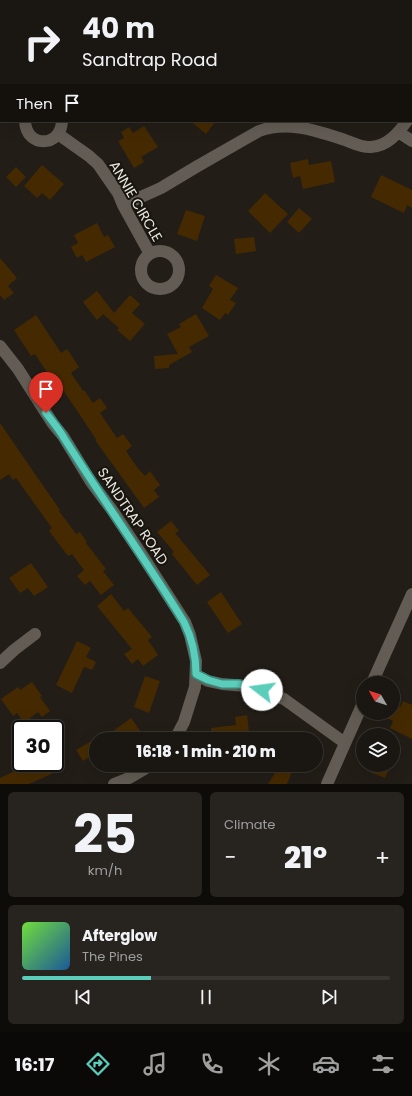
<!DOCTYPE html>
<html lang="en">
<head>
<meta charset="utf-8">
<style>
  :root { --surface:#1a1611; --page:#27231f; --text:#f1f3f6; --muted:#9f9f9f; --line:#383531; --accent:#5bcebb }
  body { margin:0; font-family:Poppins,sans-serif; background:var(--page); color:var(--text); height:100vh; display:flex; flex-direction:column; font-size:15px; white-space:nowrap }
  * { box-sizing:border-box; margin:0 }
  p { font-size:13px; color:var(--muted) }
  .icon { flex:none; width:22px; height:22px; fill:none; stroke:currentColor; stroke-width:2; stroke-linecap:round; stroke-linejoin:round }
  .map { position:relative; height:784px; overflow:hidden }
  .sheet { display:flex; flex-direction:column; gap:8px; padding:8px; background:#0e0c09; flex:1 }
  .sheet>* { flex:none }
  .top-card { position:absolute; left:0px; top:0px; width:412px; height:122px; box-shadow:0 4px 16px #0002,0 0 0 1px var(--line); background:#1a1611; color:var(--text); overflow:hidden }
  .needle { width:26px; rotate:309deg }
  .fabs { position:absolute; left:356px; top:676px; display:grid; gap:8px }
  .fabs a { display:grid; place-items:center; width:44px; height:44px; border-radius:50%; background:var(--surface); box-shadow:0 4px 16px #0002,0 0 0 1px var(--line); font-size:20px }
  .speed { position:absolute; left:12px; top:720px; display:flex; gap:8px; font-size:20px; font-weight:700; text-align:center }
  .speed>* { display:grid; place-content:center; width:52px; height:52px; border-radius:50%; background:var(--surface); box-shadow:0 4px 16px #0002,0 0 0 1px var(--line); line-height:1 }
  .speed .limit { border:2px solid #111; border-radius:6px; background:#fff; color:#111 }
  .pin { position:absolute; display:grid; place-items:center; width:34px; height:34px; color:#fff; margin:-41px -17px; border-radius:50% 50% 50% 0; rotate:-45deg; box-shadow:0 0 4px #0007 }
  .pin .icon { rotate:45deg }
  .me { position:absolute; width:44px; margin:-22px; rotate:285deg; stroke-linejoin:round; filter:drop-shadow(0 0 3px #0008) }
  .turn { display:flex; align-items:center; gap:14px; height:84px; padding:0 16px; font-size:18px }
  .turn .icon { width:52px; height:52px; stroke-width:2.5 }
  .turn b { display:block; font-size:28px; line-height:34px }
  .then { display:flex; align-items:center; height:38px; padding:0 16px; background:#0003; gap:8px; font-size:15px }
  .big { font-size:30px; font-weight:800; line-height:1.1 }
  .sheet .tile { flex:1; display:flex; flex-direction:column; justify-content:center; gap:6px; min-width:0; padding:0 14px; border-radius:6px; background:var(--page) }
  .sheet .dial { align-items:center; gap:0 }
  .dial b { font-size:52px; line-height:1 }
  .song { display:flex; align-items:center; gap:12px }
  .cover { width:48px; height:48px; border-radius:6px; background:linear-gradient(135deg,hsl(100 70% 55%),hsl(210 70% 35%)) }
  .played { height:4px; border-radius:2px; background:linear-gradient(90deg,var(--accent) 35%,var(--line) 35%) }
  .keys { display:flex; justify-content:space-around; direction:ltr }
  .heat { display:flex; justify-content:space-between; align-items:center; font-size:22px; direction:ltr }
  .sheet .tiles { flex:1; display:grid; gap:8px; grid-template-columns:1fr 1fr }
  .tile:last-child { grid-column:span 2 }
  .trip { position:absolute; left:89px; top:732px; width:234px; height:40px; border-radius:20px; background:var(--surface); box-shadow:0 4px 16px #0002,0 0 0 1px var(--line); font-weight:800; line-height:40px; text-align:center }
  .tab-bar { display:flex; height:64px; justify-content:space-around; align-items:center; background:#0a0907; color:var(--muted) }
  .tab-bar .icon { width:28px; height:28px }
  .tab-bar .selected { color:var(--accent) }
  .tab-bar b { font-size:18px; color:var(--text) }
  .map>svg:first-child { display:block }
  .building { fill:#452a01 }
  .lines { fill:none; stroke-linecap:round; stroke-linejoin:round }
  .minor { stroke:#625c54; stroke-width:12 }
  .route-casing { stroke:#3b867a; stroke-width:10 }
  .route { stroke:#5bcebb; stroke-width:7 }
  .labels { text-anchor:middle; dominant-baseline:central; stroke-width:4; stroke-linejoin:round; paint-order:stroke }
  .street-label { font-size:14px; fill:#ebe8e3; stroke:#18140e }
</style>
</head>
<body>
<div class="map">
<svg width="412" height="784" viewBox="0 0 412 784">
  <rect width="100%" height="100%" fill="#221d17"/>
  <path class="building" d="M190 121H216L206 134Z
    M144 126 158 147 141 157 144 162 134 168 118 141 124 138 121 132 129 127 133 133Z
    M308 159 309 165 331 161 335 182 303 189 300 176 293 178 290 163Z
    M42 165 64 184 50 200 42 193 37 198 24 186Z
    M16 167 26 177 16 187 6 177Z
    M381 175 412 190V208L407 205 404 213 371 197Z
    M265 193 288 214 270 233 248 211Z
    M299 208 312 219 299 233 287 222Z
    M186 210 205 216 197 241 177 234Z
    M97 223 104 237 108 235 115 247 86 262 82 255 77 258 71 247 78 243 74 235Z
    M254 237 256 251 236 254 234 239Z
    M0 258 17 278 8 286 14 293 4 300 0 295Z
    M216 275 238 288 230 300 236 303 228 315 225 313 220 320 202 308 213 289 209 286Z
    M97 291 114 313 130 295 140 304 132 313 145 324 130 341 117 330 119 328 103 314 97 320 83 302Z
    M196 314 209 336 189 347 192 352 169 365V368L155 369 154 356 178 354 167 334 181 327 179 324Z
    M36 315 61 353 67 349 79 367 71 373 83 391 84 390 93 403 100 398 107 408 100 413 117 438 123 434 132 446 126 451 137 467 145 476 150 471 160 485 154 490 159 497 144 508 95 440 96 439 53 375 50 377 35 354 31 356 14 330Z
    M0 423 37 477 60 510 59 511 76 534 80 532 87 542 86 543 106 569 103 571 114 585 101 595 90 581 85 585 77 576 84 570 72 554 68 556 49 531 52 528 16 478 13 480 9 474 0 480Z
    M171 521 179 531 175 533 210 575 197 585 172 554 174 552 157 532Z
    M31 563 48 587 34 596 28 588 20 593 9 578Z
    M221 592 242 624 228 633 207 602Z
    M111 594 124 611 128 608 152 637 148 640 158 655 143 666 138 659 132 664 124 654 132 649 97 606Z
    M77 641 91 648 86 657 96 662 92 670 84 667 72 693 56 685Z
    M145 676 160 681 149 713 134 707Z
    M32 682 42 696 40 697 50 711 42 717 38 712 24 723 17 713 13 716 1 699 18 687 20 690Z
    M403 701 412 705V739L390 728 393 721 376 713H393V704L400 707Z
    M247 715 250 739H212L211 728 236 725 235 717Z
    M131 718 141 732 131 739H102Z
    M93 740 96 745V753L83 761 76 750Z
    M32 763H54L58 771 29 784H0V778Z
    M280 765H295L287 784H268Z
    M373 765H391L385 778 370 772Z"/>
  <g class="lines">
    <path class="minor" d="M25 121C26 148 61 148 62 121
      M398 132 412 141
      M58 134 89 156 98 164 118 193 123 205 150 254
      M123 205 161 188 196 167 259 131C288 120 317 131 345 140 353 143 363 148 371 147 388 146 398 133 407 121
      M141 270a19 19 0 1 1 38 0a19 19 0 1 1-38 0Z
      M0 346 18 369 53 424 63 436 91 482 112 510 142 555 185 622 190 635 196 661 195 687 184 722 175 739
      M0 663 14 650 35 634
      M196 675 208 681 222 684 246 686 284 699 345 743
      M372 683 412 594
      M114 784 129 778 151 765
      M327 784 363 703"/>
  </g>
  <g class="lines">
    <g class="route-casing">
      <path id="route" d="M46 413C52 421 59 429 64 438 103 500 146 560 184 622 193 640 196 655 196 674L208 680 222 684H239L262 690"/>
    </g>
    <use href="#route" class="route"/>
  </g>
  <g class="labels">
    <g class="street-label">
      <text transform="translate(136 201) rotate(60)">ANNIE CIRCLE</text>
      <text transform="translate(133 516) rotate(56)">SANDTRAP ROAD</text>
    </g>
  </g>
</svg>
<div class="fabs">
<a><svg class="needle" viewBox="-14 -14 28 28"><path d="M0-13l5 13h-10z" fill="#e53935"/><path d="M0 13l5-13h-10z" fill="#9f9f9f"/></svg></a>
<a><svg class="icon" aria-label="layers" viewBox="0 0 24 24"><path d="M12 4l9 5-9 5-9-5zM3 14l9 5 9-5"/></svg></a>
</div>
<div class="speed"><div class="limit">30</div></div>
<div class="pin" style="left:46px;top:413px;background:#d93025"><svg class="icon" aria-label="arrive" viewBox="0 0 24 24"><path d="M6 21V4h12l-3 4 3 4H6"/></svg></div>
<svg class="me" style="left:262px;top:690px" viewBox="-20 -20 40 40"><circle r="19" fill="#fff"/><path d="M0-13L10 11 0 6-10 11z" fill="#5bcebb"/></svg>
<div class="trip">16:18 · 1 min · 210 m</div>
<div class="top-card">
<div class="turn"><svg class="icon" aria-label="right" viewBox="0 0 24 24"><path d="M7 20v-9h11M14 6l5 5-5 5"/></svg><div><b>40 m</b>Sandtrap Road</div></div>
<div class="then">Then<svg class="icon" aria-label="arrive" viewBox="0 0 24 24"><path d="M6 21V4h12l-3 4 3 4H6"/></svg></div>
</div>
</div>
<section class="sheet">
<div class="tiles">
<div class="tile dial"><b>25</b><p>km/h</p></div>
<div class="tile"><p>Climate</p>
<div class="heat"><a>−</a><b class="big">21°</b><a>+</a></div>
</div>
<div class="tile">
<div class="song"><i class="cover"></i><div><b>Afterglow</b><p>The Pines</p></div></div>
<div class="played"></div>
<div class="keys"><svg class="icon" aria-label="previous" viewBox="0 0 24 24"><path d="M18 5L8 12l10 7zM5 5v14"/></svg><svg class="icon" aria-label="pause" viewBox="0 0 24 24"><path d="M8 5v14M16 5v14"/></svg><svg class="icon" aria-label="next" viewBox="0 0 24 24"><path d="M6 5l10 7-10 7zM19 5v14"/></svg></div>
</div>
</div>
</section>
<nav class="tab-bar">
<b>16:17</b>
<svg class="icon selected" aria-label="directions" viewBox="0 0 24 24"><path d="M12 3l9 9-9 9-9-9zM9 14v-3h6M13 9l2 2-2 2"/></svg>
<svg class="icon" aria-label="music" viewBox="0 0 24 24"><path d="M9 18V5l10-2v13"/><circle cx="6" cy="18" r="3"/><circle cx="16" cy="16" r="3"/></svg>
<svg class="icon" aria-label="phone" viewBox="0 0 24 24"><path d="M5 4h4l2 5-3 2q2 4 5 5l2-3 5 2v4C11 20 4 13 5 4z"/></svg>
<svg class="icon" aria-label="climate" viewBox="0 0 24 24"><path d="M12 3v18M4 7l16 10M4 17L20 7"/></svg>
<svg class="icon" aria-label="car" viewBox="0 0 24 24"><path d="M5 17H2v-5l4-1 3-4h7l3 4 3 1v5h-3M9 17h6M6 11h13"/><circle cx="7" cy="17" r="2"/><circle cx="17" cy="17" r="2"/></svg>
<svg class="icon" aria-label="filters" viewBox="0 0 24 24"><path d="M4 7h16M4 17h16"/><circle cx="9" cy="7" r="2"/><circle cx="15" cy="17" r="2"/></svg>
</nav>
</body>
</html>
